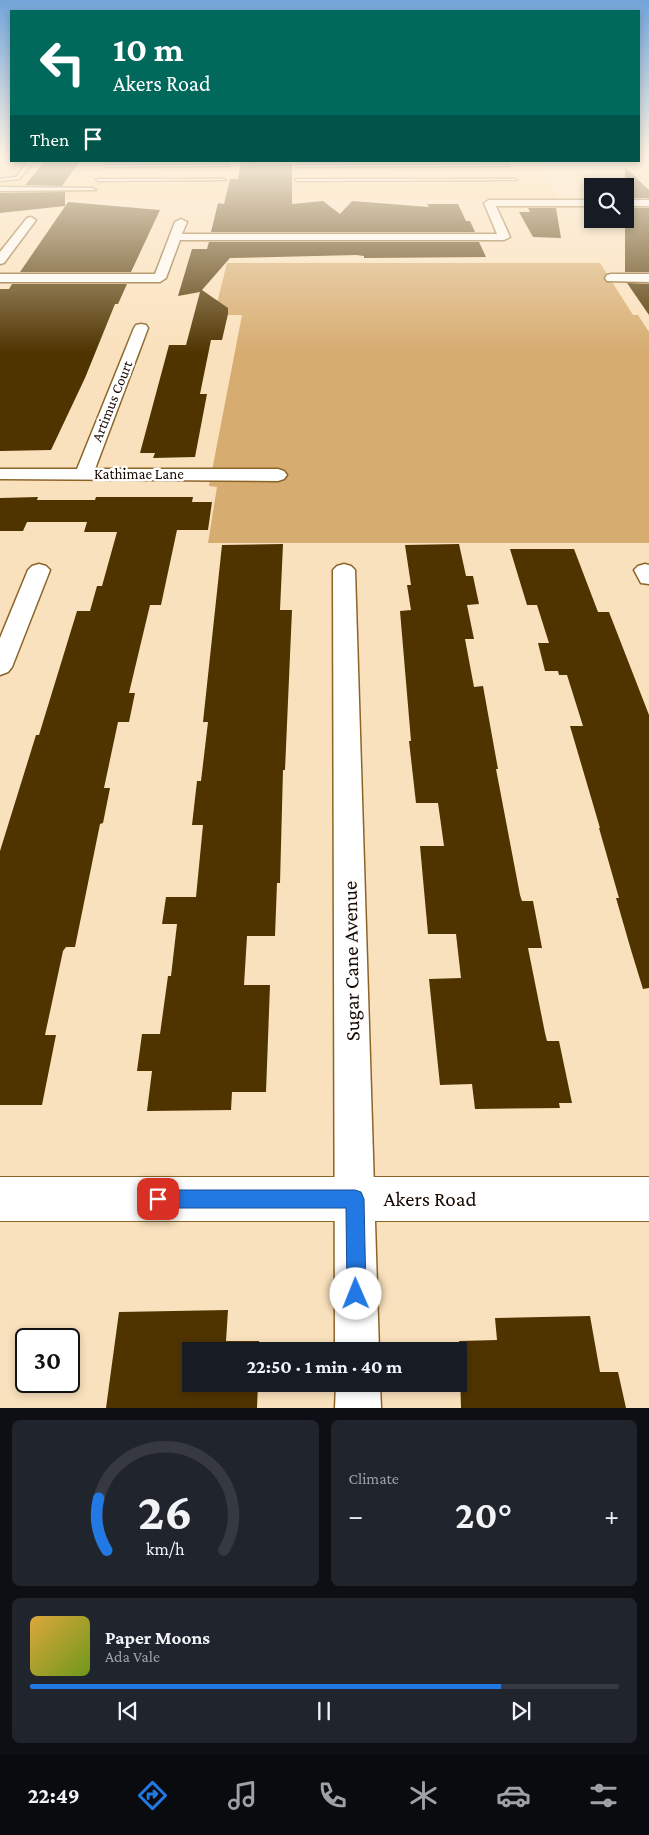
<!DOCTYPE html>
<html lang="en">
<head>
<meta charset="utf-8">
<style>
  :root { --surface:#171b24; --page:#20242c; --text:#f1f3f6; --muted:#9ea1a6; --line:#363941; --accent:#2279e3 }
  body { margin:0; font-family:"Crimson Pro",serif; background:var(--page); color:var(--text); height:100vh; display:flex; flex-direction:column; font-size:19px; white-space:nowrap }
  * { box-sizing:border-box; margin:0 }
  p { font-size:16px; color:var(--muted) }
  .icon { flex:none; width:28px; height:28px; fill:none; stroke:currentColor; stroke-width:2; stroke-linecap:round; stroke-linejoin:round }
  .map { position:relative; height:1408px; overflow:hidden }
  .details { display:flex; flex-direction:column; gap:12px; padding:12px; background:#0d0f14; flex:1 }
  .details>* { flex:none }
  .guide { position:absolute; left:10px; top:10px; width:630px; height:152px; border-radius:0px; box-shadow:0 2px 8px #0003; background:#00695c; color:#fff; overflow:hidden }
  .controls { position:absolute; left:584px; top:178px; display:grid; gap:10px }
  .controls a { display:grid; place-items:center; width:50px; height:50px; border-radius:0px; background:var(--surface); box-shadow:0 2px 8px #0003; font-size:25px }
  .speed { position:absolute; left:15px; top:1328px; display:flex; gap:10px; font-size:25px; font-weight:700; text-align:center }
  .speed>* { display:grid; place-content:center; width:65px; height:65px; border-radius:50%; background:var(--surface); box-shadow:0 2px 8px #0003; line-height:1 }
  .speed .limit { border:2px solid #111; border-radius:8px; background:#fff; color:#111 }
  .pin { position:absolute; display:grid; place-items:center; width:42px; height:42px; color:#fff; margin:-21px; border-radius:10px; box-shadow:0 2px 8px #0006 }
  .me { position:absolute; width:55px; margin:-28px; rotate:359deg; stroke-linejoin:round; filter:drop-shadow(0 0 4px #0008) }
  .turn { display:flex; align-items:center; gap:18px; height:105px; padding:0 20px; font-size:22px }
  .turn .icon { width:65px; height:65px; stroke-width:2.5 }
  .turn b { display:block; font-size:35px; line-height:42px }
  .then { display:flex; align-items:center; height:48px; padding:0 20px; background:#0003; gap:10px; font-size:19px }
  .big { font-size:38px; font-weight:700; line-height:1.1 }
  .details .tile { flex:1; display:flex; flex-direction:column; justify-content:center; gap:8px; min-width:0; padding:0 18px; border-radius:8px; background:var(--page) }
  .details .dial { align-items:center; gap:0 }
  .dial svg { height:130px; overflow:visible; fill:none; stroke:var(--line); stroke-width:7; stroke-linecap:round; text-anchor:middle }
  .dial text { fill:var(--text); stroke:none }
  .song { display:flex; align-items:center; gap:15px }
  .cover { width:60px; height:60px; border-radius:8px; background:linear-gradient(135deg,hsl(40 70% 55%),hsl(80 70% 35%)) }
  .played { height:5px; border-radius:2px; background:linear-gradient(90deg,var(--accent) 80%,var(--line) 80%) }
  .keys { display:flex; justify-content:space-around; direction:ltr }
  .heat { display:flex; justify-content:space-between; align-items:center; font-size:28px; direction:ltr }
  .details .tiles { flex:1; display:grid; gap:12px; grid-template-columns:1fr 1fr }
  .tile:last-child { grid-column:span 2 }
  .trip { position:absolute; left:182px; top:1342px; width:285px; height:50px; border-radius:0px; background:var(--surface); box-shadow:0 2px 8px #0003; font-weight:700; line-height:50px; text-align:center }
  .dock { display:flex; height:80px; justify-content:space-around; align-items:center; background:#090b0e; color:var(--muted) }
  .dock .icon { width:35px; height:35px }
  .dock .on { color:var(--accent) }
  .dock b { font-size:22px; color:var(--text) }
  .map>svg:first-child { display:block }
  .built { fill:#fdd8a1 }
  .green { fill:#d6ac70 }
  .building { fill:#4f3400 }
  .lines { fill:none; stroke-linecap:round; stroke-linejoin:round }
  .lane-casing { stroke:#8b6528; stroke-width:3 }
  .street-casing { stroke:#8b6528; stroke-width:3 }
  .secondary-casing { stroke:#8b6528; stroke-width:2 }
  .lane { fill:#fff; fill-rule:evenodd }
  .street { fill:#fff; fill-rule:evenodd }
  .secondary { fill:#fff; fill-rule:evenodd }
  .route { fill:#2279e3; stroke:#164f94 }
  .labels { text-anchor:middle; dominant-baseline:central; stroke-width:5; stroke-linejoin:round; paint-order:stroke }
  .far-street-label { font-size:15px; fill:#190a00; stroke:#fff }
  .near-street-label { font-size:21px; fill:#190a00; stroke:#fff }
</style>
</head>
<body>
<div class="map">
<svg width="649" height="1408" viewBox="0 0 649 1408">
  <rect width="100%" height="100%" fill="#fae1bd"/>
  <path class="built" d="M13 161H535L559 199H0V175Z"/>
  <path class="green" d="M227 263H600L633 315H638L649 332V543H208L217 487 209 486 242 315H214Z"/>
  <path class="building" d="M45 161H80L62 186 25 185Z
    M241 162 292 164V204L323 201 340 214 352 201 429 207 427 204H458L466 221H470L475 232H211L218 203 224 204 230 179H238Z
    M625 167 649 190V198H625Z
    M65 192V206L0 213V193Z
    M68 202 160 210 131 272H20Z
    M528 208H556L561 238 533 237 519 212H530Z
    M625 208H649V272H625Z
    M209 242H479L486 257 364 258V256L356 255 230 258 202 290 228 308V314L222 340H211L200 394H207L195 457 153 458 155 453H140L169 345H186L200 292 178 296 192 249H207Z
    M627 283 649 284V315Z
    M12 284H127L118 304H115L85 378 51 450 0 451V289H9Z
    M38 497 37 500H95L96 497H193L192 502H212L208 530H177L161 605H150L129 693H135L129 722H118L104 788H110L103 823 100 824 75 947H66L63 951 45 1035H56L42 1105H0V851L36 735H39L77 611H90L97 586H102L117 532H84L87 522H27L23 531H0V498Z
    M283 544 280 610H292L285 770H283L280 883H277L275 936H247L244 985H270L266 1092H232L231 1110 147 1111 152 1071H137L142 1034H160L168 976H171L177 924H162L166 897H196L203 825H192L197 781H201L208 722H203L222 545Z
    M459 544 466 576H473L479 604 467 605 474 639H465L474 687 483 686 498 769H496L520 895 522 901H533L542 948H528L545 1033 547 1041H559L572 1103H559L560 1108 475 1109 472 1084 440 1085 429 979 461 978 456 934H428L420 846H444L438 803H416L409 741H411L400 611 411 610 407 585H411L405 545Z
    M510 549H574L598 612H609L649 715V988L643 989 631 950 616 898H619L599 828H600L570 726H583L567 675H559L558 671H545L538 643H549L537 605H527Z
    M228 1310 226 1341H259V1351H191V1384H258L257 1408H106L119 1312Z
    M590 1316 600 1372H618L626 1408H461L459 1341 497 1340 495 1318Z"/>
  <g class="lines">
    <g class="lane-casing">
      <path id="lane" d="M29 161H34L19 179 0 181V179L16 177Z
        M106 165H227L229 166 108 167Z
        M296 165H507L509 166 298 167Z
        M96 179H224L226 180 98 181Z
        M295 179H515L517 180 297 181Z
        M0 187 93 188 96 190 0 191Z"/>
    </g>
    <g class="street-casing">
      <path id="street" d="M489 200H592V206H496L510 237 504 240H180L166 278 160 282H0V274H155L175 222 181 219 187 222 182 234H497L484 203Z
        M625 200H649V206H625Z
        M31 217 36 220 4 263 0 264V252L27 218Z
        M611 274H649V282L607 281 605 278 607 275Z
        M141 324 146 325 148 328 95 469H278L284 471 287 475 284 479 278 481 0 479V469H77L134 328 136 325Z
        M39 564 46 566 50 570 12 667 8 672 0 675V638L28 570 32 566Z
        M344 564 351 566 355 570 379 1351H335L333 570 337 566Z
        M645 564 649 565V584L641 583 634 570 638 566Z
        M336 1384H380L381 1408H335Z"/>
    </g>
    <g class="secondary-casing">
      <path id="secondary" d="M0 156H7L0 161Z
        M0 1177H649V1221H0Z"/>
    </g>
    <use href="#lane" class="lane"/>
    <use href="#street" class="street"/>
    <use href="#secondary" class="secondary"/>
  </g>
  <linearGradient id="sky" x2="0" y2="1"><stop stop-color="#72a4d9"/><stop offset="0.44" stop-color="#fdf2e1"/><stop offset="1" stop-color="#fdf2e1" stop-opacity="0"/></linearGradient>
  <rect width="649" height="353" fill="url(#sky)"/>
  <path class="route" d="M158 1190H355L361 1192 364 1199 366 1294 363 1301 356 1304 350 1301 347 1294 346 1208H158L151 1205 149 1199 151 1192Z"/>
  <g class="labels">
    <g class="far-street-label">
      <text transform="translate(112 401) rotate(-68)">Artimus Court</text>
      <text x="139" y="474">Kathimae Lane</text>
    </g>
    <g class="near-street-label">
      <text transform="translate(351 961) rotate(-91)">Sugar Cane Avenue</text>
      <text x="430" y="1199">Akers Road</text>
    </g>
  </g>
</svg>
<div class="controls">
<a><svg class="icon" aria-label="search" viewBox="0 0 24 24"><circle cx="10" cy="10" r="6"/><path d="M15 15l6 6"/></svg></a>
</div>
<div class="speed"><div class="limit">30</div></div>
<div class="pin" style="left:158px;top:1199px;background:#d93025"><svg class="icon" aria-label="arrive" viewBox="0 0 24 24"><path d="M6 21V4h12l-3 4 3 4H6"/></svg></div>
<svg class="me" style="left:356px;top:1294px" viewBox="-20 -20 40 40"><circle r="19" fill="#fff"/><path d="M0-13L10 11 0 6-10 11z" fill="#2279e3"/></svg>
<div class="trip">22:50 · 1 min · 40 m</div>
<div class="guide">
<div class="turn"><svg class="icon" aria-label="left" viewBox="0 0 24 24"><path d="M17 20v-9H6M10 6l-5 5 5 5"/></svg><div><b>10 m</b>Akers Road</div></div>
<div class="then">Then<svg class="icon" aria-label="arrive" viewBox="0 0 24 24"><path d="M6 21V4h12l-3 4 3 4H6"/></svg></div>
</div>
</div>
<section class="details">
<div class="tiles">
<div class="tile dial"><svg viewBox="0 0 100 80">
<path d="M14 69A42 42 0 1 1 86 69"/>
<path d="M14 69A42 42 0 0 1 9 37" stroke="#2279e3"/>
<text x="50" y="56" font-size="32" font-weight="700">26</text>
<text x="50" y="72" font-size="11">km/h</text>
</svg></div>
<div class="tile"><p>Climate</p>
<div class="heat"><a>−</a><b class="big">20°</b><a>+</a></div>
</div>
<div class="tile">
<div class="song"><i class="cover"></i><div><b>Paper Moons</b><p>Ada Vale</p></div></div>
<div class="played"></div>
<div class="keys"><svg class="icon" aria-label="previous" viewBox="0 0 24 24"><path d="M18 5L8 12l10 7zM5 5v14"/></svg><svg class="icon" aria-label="pause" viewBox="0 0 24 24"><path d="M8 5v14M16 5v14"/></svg><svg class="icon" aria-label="next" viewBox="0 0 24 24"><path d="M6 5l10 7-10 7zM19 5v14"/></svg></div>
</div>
</div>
</section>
<nav class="dock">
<b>22:49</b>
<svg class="icon on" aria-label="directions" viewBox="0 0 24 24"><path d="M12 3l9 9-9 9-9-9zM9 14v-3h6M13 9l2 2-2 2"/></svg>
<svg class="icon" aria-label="music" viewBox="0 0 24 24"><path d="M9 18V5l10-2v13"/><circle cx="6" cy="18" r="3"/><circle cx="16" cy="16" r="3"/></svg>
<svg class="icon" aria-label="phone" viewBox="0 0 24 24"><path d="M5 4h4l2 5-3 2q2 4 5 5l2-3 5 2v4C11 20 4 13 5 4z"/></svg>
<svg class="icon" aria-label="climate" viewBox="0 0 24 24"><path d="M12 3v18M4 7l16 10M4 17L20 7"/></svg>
<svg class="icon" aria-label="car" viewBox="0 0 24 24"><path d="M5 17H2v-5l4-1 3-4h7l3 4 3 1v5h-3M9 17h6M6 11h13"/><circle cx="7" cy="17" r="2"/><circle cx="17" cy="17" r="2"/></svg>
<svg class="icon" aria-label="filters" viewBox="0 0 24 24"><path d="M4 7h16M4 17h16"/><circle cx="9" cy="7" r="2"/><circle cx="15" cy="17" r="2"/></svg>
</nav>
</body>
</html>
